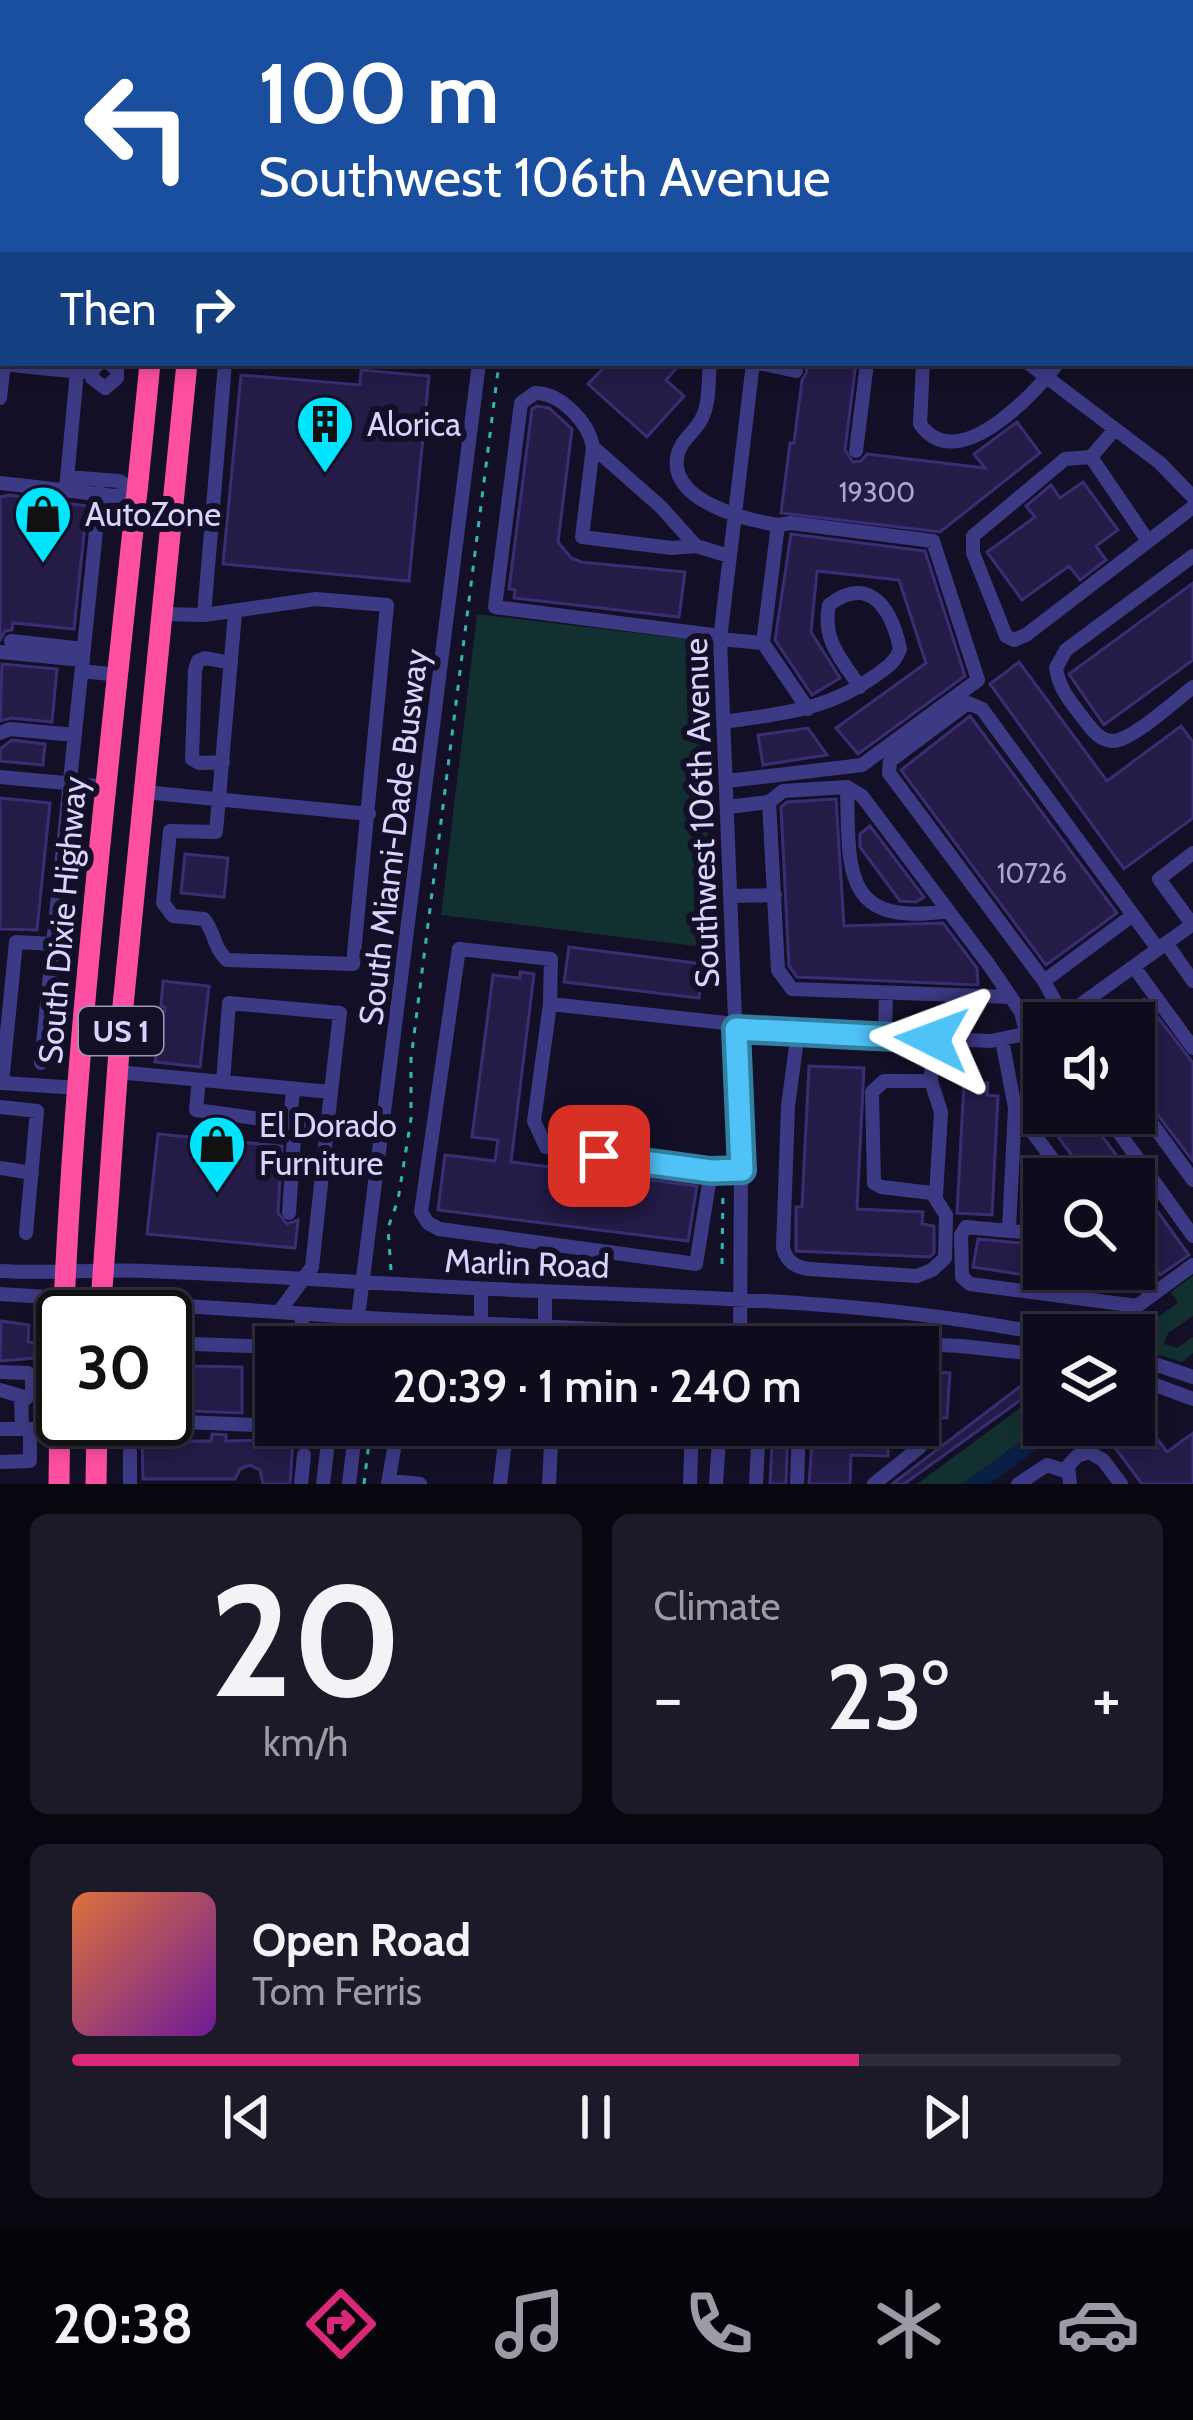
<!DOCTYPE html>
<html lang="en">
<head>
<meta charset="utf-8">
<style>
  :root { --surface:#0e0b1c; --page:#1c1929; --text:#f1f3f6; --muted:#9b9ba3; --line:#2e2b3b; --accent:#db2777 }
  body { margin:0; font-family:Cabin,sans-serif; background:var(--page); color:var(--text); height:100vh; display:flex; flex-direction:column; font-size:45px; white-space:nowrap }
  * { box-sizing:border-box; margin:0 }
  p { font-size:39px; color:var(--muted) }
  .icon { flex:none; width:66px; height:66px; fill:none; stroke:currentColor; stroke-width:2; stroke-linecap:round; stroke-linejoin:round }
  .map { position:relative; height:1484px; overflow:hidden }
  .side { display:flex; flex-direction:column; gap:30px; padding:30px; background:#08060f; flex:1 }
  .side>* { flex:none }
  .top-card { position:absolute; left:0px; top:0px; width:1194px; height:366px; box-shadow:0 6px 18px #0003,0 0 0 3px var(--line); background:#1a4fa0; color:#fff; overflow:hidden }
  .controls { position:absolute; left:1023px; top:1002px; display:grid; gap:24px }
  .controls a { display:grid; place-items:center; width:132px; height:132px; border-radius:0px; background:var(--surface); box-shadow:0 6px 18px #0003,0 0 0 3px var(--line); font-size:60px }
  .speed { position:absolute; left:36px; top:1290px; display:flex; gap:24px; font-size:60px; font-weight:700; text-align:center }
  .speed>* { display:grid; place-content:center; width:156px; height:156px; border-radius:50%; background:var(--surface); box-shadow:0 6px 18px #0003,0 0 0 3px var(--line); line-height:1 }
  .speed .limit { border:6px solid #111; border-radius:18px; background:#fff; color:#111 }
  .pin { position:absolute; display:grid; place-items:center; width:102px; height:102px; color:#fff; margin:-51px; border-radius:24px; box-shadow:0 6px 18px #0006 }
  .me { position:absolute; width:132px; margin:-66px; rotate:273deg; stroke-linejoin:round; filter:drop-shadow(0 0 9px #0008) }
  .turn { display:flex; align-items:center; gap:42px; height:252px; padding:0 60px; font-size:54px }
  .turn .icon { width:156px; height:156px; stroke-width:2.5 }
  .turn b { display:block; font-size:84px; line-height:102px }
  .then { display:flex; align-items:center; height:114px; padding:0 60px; background:#0003; gap:24px; font-size:45px }
  .big { font-size:90px; font-weight:600; line-height:1.1 }
  .side .card { flex:1; display:flex; flex-direction:column; justify-content:center; gap:18px; min-width:0; padding:0 42px; border-radius:18px; background:var(--page) }
  .side .dial { align-items:center; gap:0 }
  .dial b { font-size:156px; line-height:1 }
  .song { display:flex; align-items:center; gap:36px }
  .cover { width:144px; height:144px; border-radius:18px; background:linear-gradient(135deg,hsl(20 70% 55%),hsl(280 70% 35%)) }
  .played { height:12px; border-radius:6px; background:linear-gradient(90deg,var(--accent) 75%,var(--line) 75%) }
  .keys { display:flex; justify-content:space-around; direction:ltr }
  .heat { display:flex; justify-content:space-between; align-items:center; font-size:66px; direction:ltr }
  .side .tiles { flex:1; display:grid; gap:30px; grid-template-columns:1fr 1fr }
  .card:last-child { grid-column:span 2 }
  .trip { position:absolute; left:255px; top:1326px; width:684px; height:120px; border-radius:0px; background:var(--surface); box-shadow:0 6px 18px #0003,0 0 0 3px var(--line); font-weight:600; line-height:120px; text-align:center }
  .dock { display:flex; height:192px; justify-content:space-around; align-items:center; background:#06040b; color:var(--muted) }
  .dock .icon { width:84px; height:84px }
  .dock .active { color:var(--accent) }
  .dock b { font-size:54px; color:var(--text) }
  .map>svg:first-child { display:block }
  .green { fill:#12302f }
  .water { fill:#0a1f44 }
  .building { fill:#241b47; stroke:#3b2d73; stroke-width:3 }
  .lines { fill:none; stroke-linecap:round; stroke-linejoin:round }
  .path { stroke:#2fb8b0; stroke-width:3; stroke-dasharray:6 9; stroke-linecap:butt }
  .minor { stroke:#3d3a85; stroke-width:14 }
  .highway { stroke:#ff4fa3; stroke-width:21 }
  .route-casing { stroke:#337fa1; stroke-width:30 }
  .route { stroke:#4fc3f7; stroke-width:21 }
  .labels { text-anchor:middle; dominant-baseline:central; stroke-width:12; stroke-linejoin:round; paint-order:stroke }
  .number-label { font-size:27px; fill:#aca6d1 }
  .shield { fill:#130f26; stroke:#9e99be; stroke-width:3 }
  .shield-label { font-size:30px; font-weight:bold; fill:#d9d4ff }
  .poi-label { font-size:33px; fill:#d9d4ff; stroke:#130f26; text-anchor:start }
  .street-label { font-size:33px; fill:#d9d4ff; stroke:#130f26 }
</style>
</head>
<body>
<div class="map">
<svg width="1193" height="1484" viewBox="0 0 1193 1484">
  <rect width="100%" height="100%" fill="#130f26"/>
  <path class="green" d="M477 614 703 641 711 948 441 915Z
    M1193 1276V1316L1168 1333 1164 1344 1177 1348 1193 1337V1353L1182 1362 1134 1347 1132 1335 1178 1303 1171 1292Z
    M1044 1362V1425L962 1484H917L1028 1402C1040 1389 1036 1374 1044 1362Z"/>
  <path class="water" d="M1044 1425H1071L989 1484H962Z"/>
  <path class="building" d="M608 363H681L666 380 684 396 647 437 588 384Z
    M804 363H856L845 450 853 462 861 461 867 454 985 468 974 454 1017 422 1040 453 940 532 781 513 790 443H794L802 380 807 372Z
    M361 370 429 376 409 581 223 564 241 375 360 385Z
    M537 406 549 408 572 429 558 542 571 558 581 562 685 572 679 617 514 598 515 590 509 589 532 409Z
    M1083 482 1118 530 1096 546 1106 560 1080 580 1069 566 1022 600 987 552 1035 517 1026 506 1051 485 1060 498Z
    M9 495 87 506 74 629 13 623 12 630 5 631 0 640V497Z
    M791 534 925 551 965 676 858 754 836 728 926 663 899 580 817 571 811 632 840 678 812 695 775 640Z
    M1193 583V660L1104 725 1069 674Z
    M1019 662 1107 781 1181 726 1193 742V818L1124 869 990 684Z
    M2 664 57 669 52 722 11 718 0 721Z
    M970 716 1117 913 1046 965 901 770Z
    M808 728 827 755 763 765 758 735Z
    M12 740 45 744 43 765 0 761V749Z
    M0 798 50 803 37 930 0 929Z
    M836 799 844 926 943 923 977 968 978 985 797 977 789 966 781 807 787 802Z
    M870 826 924 897 916 902 900 901 860 847V834Z
    M185 854 228 858 224 897 181 893Z
    M569 947 704 964 699 998 564 982Z
    M520 972 534 974 511 1162 697 1186 688 1241 438 1210 445 1155 495 1161 498 1140 472 1137 493 975 520 978Z
    M163 981 209 986 200 1067 155 1062 165 1007 161 1006Z
    M1144 999 1193 1063V1161L1134 1084V1023H1112Z
    M809 1066 864 1068 857 1209 923 1212 922 1224 934 1226V1253L930 1257 796 1251V1207H802Z
    M1044 1067V1113H1085L1134 1179H1089L1027 1094 1036 1087 1030 1077Z
    M964 1082 988 1083 987 1095 998 1096 992 1215 957 1213Z
    M158 1134 282 1146 278 1213 287 1224 298 1220 295 1248 147 1234Z
    M1134 1179 1189 1255 1160 1275 1134 1240Z
    M978 1239 1044 1245V1269H1106L1103 1287 973 1267Z
    M1 1321 29 1325 28 1342 35 1343 34 1358 0 1361Z
    M165 1358H192V1366L242 1367V1413L165 1410Z
    M918 1371 950 1373 947 1418 918 1417Z
    M1026 1382 1033 1391 904 1484H892Z
    M1134 1408 1167 1452 1193 1433V1484H1142L1098 1425H1134Z
    M773 1425H788L786 1484H770Z
    M813 1430 888 1432V1456L851 1455 850 1484H809Z
    M212 1434 226 1435V1441L293 1440 290 1484H263L260 1470 250 1465 240 1469 235 1479H143L142 1441H211Z"/>
  <g class="lines">
    <path class="path" d="M484 0 485 3
      M722 1264 723 1191
      M391 1270 388 1228 398 1200 411 1119V1059L499 363
      M381 1347 384 1333
      M364 1484 371 1425"/>
    <path class="minor" d="M416 0 417 3
      M463 0 464 3
      M524 0V3
      M671 0 675 3
      M857 0 858 3
      M972 0 975 3
      M11 3V0
      M136 3V0
      M297 3V0
      M0 100 3 72
      M1191 190 1193 188
      M0 217H3
      M100 363 93 369 92 378 105 388 117 378V370L109 363
      M710 363C708 381 710 402 702 418 695 433 679 441 677 458 671 502 747 520 778 525
      M759 363 796 371
      M923 363 920 424C957 477 1032 396 1058 363
      M1028 363 1160 463 1193 497
      M3 364 40 368V363
      M40 368 82 372
      M0 398 4 363
      M1115 429 1091 457 1065 459 973 536V553L1006 636 1014 640 1026 635 1193 507
      M593 447C589 423 561 393 535 393L521 403 495 607 720 636
      M856 451 867 363
      M1091 457 1148 541
      M67 477 119 481 137 492
      M0 483 115 496 137 492
      M66 489 77 372
      M696 546 672 548 582 537 593 447 661 507 696 546 729 556
      M1193 556 1066 650 1056 668C1059 689 1071 702 1083 718 1091 728 1099 741 1113 741 1133 740 1176 700 1193 687
      M162 614 204 615 225 363
      M204 615 316 599 387 605 353 964 227 960C213 947 215 932 204 919L173 916 163 903 170 831 216 832 235 613
      M720 639 763 643
      M11 641 84 649
      M0 652 83 660
      M82 671 119 675
      M724 722C783 713 826 711 875 676 887 667 895 663 900 649 892 611 871 573 829 605 822 640 841 659 860 687
      M0 733 10 729 75 735
      M223 762 199 763 192 759 195 670 198 661 205 658 231 663
      M0 777 108 787
      M727 781 862 765 978 680 933 541 791 523 778 525 763 643 808 709
      M847 787C849 872 842 927 948 911
      M144 792 369 814
      M769 802 778 970 792 989 1011 997
      M728 807 769 802 783 791 847 787 862 796 989 965 1021 1012 1027 1036
      M731 896 775 895
      M1192 924 1159 879 1193 853
      M1166 943 1193 981
      M1134 967 1193 1048
      M1044 981 1133 915
      M550 1004 534 1121 546 1147 711 1171 741 1170
      M1064 1018 1044 981 889 773 890 761 968 703 982 709 1158 949
      M1055 1023 1193 924
      M736 1029 991 1041 1044 1030
      M798 1032 788 1106 783 1248C787 1262 795 1267 809 1269L917 1276 932 1270 945 1258 946 1215 932 1193 881 1187 874 1183 872 1092 884 1081H931L932 1039
      M885 1036 886 993
      M1002 1040 1015 1108 1009 1229
      M41 1063 53 944
      M117 1072 331 1092 312 1267 279 1312
      M199 1080 196 1110 327 1128
      M931 1081 941 1112 936 1195
      M223 1082 229 1003 340 1013 331 1092
      M79 1088 2 1083 16 942 53 944 100 493
      M1134 1099 1193 1180
      M0 1107 37 1111 26 1233
      M1015 1108 1067 1179
      M1105 1113 1193 1236
      M290 1123 293 1089
      M0 1168 32 1173
      M711 1171 696 1264 439 1229 428 1223 421 1212 459 949 551 959 550 1004 735 1024
      M289 1213 295 1123
      M1044 1234 966 1227 961 1235 962 1277 970 1284 1137 1306 1193 1265
      M1132 1269 1151 1296
      M0 1271C49 1274 97 1269 146 1271 277 1276 408 1286 539 1291 710 1298 881 1301 1049 1335
      M481 1289V1323
      M545 1292V1347
      M0 1294 385 1319 961 1346 1044 1355
      M165 1343 278 1347
      M301 1347 302 1314
      M342 1347 347 1325 358 1317
      M363 1347V1325L358 1317 479 363
      M740 1347 741 1170 720 639 753 363
      M1134 1357 1193 1377
      M0 1372 28 1373 32 1378V1393L23 1401
      M1134 1377 1193 1399
      M0 1390 21 1396 22 1429
      M99 1419H138
      M138 1420 255 1425 262 1416V1346
      M0 1429H60
      M130 1451V1484
      M0 1462 30 1461V1429
      M391 1481 420 1484
      M301 1484 304 1455
      M323 1484 330 1425
      M349 1484 356 1425
      M388 1484 398 1425
      M500 1484 507 1425
      M549 1484 552 1425
      M690 1484 692 1425
      M716 1484 720 1425
      M756 1484 759 1425
      M797 1484 799 1425
      M874 1484 920 1447V1439L904 1425
      M1018 1484 1047 1465 1068 1472
      M1070 1484 1068 1466 1077 1456 1089 1452 1103 1460 1121 1484"/>
    <path class="highway" d="M1116 0 1120 3
      M186 3V0
      M222 3 223 0
      M1191 58 1193 59
      M100 1317 120 1036 187 363
      M59 1484C62 1109 114 735 150 363
      M96 1484 97 1419"/>
  </g>
  <g class="lines">
    <g class="route-casing">
      <path id="route" d="M599 1156 711 1171 742 1170 736 1029 932 1039"/>
    </g>
    <use href="#route" class="route"/>
  </g>
  <defs>
    <g id="building-pin" transform="scale(3)"><path d="M0 17L-7.5 6A9.5 9.5 0 1 1 7.5 6Z" fill="#00e5ff" stroke="#130f26"/><path d="M-4-6H4V6H1V3H-1V6H-4ZM-2.5-4.3h1.7v1.8h-1.7ZM.8-4.3h1.7v1.8H.8ZM-2.5-1h1.7V.8h-1.7ZM.8-1h1.7V.8H.8Z" fill="#111"/></g>
    <g id="shop-pin" transform="scale(3)"><path d="M0 17L-7.5 6A9.5 9.5 0 1 1 7.5 6Z" fill="#00e5ff" stroke="#130f26"/><path d="M-5-2.5h2.3a2.7 3.5 0 0 1 5.4 0H5L5.5 6h-11ZM-1.5-2.5h3a1.5 2.3 0 0 0-3 0Z" fill="#111"/></g>
  </defs>
  <g fill-rule="evenodd">
    <use href="#building-pin" x="325" y="424"/>
    <use href="#shop-pin" x="43" y="514"/>
    <use href="#shop-pin" x="217" y="1144"/>
  </g>
  <g class="labels">
    <g class="number-label">
      <text x="877" y="492">19300</text>
      <text x="1032" y="873">10726</text>
    </g>
    <rect class="shield" x="79" y="1007" width="84" height="48" rx="9"/>
    <g class="shield-label">
      <text x="121" y="1031">US 1</text>
    </g>
    <g class="poi-label">
      <text x="367" y="424">Alorica</text>
      <text x="85" y="514">AutoZone</text>
      <text x="259" y="1125">El Dorado<tspan x="259" dy="38">Furniture</tspan></text>
    </g>
    <g class="street-label">
      <text transform="translate(701 813) rotate(-92)">Southwest 106th Avenue</text>
      <text transform="translate(393 837) rotate(-83)">South Miami-Dade Busway</text>
      <text transform="translate(62 920) rotate(-85)">South Dixie Highway</text>
      <text transform="translate(527 1263) rotate(2)">Marlin Road</text>
    </g>
  </g>
</svg>
<div class="controls">
<a><svg class="icon" aria-label="sound" viewBox="0 0 24 24"><path d="M4 9h4l5-4v14l-5-4H4zM17 9q2 3 0 6"/></svg></a>
<a><svg class="icon" aria-label="search" viewBox="0 0 24 24"><circle cx="10" cy="10" r="6"/><path d="M15 15l6 6"/></svg></a>
<a><svg class="icon" aria-label="layers" viewBox="0 0 24 24"><path d="M12 4l9 5-9 5-9-5zM3 14l9 5 9-5"/></svg></a>
</div>
<div class="speed"><div class="limit">30</div></div>
<div class="pin" style="left:599px;top:1156px;background:#d93025"><svg class="icon" aria-label="arrive" viewBox="0 0 24 24"><path d="M6 21V4h12l-3 4 3 4H6"/></svg></div>
<svg class="me" style="left:932px;top:1039px" viewBox="-20 -20 40 40"><path d="M0-17L14 15 0 8-14 15z" fill="#4fc3f7" stroke="#fff" stroke-width="4"/></svg>
<div class="trip">20:39 · 1 min · 240 m</div>
<div class="top-card">
<div class="turn"><svg class="icon" aria-label="left" viewBox="0 0 24 24"><path d="M17 20v-9H6M10 6l-5 5 5 5"/></svg><div><b>100 m</b>Southwest 106th Avenue</div></div>
<div class="then">Then<svg class="icon" aria-label="right" viewBox="0 0 24 24"><path d="M7 20v-9h11M14 6l5 5-5 5"/></svg></div>
</div>
</div>
<section class="side">
<div class="tiles">
<div class="card dial"><b>20</b><p>km/h</p></div>
<div class="card"><p>Climate</p>
<div class="heat"><a>−</a><b class="big">23°</b><a>+</a></div>
</div>
<div class="card">
<div class="song"><i class="cover"></i><div><b>Open Road</b><p>Tom Ferris</p></div></div>
<div class="played"></div>
<div class="keys"><svg class="icon" aria-label="previous" viewBox="0 0 24 24"><path d="M18 5L8 12l10 7zM5 5v14"/></svg><svg class="icon" aria-label="pause" viewBox="0 0 24 24"><path d="M8 5v14M16 5v14"/></svg><svg class="icon" aria-label="next" viewBox="0 0 24 24"><path d="M6 5l10 7-10 7zM19 5v14"/></svg></div>
</div>
</div>
</section>
<nav class="dock">
<b>20:38</b>
<svg class="icon active" aria-label="directions" viewBox="0 0 24 24"><path d="M12 3l9 9-9 9-9-9zM9 14v-3h6M13 9l2 2-2 2"/></svg>
<svg class="icon" aria-label="music" viewBox="0 0 24 24"><path d="M9 18V5l10-2v13"/><circle cx="6" cy="18" r="3"/><circle cx="16" cy="16" r="3"/></svg>
<svg class="icon" aria-label="phone" viewBox="0 0 24 24"><path d="M5 4h4l2 5-3 2q2 4 5 5l2-3 5 2v4C11 20 4 13 5 4z"/></svg>
<svg class="icon" aria-label="climate" viewBox="0 0 24 24"><path d="M12 3v18M4 7l16 10M4 17L20 7"/></svg>
<svg class="icon" aria-label="car" viewBox="0 0 24 24"><path d="M5 17H2v-5l4-1 3-4h7l3 4 3 1v5h-3M9 17h6M6 11h13"/><circle cx="7" cy="17" r="2"/><circle cx="17" cy="17" r="2"/></svg>
</nav>
</body>
</html>
